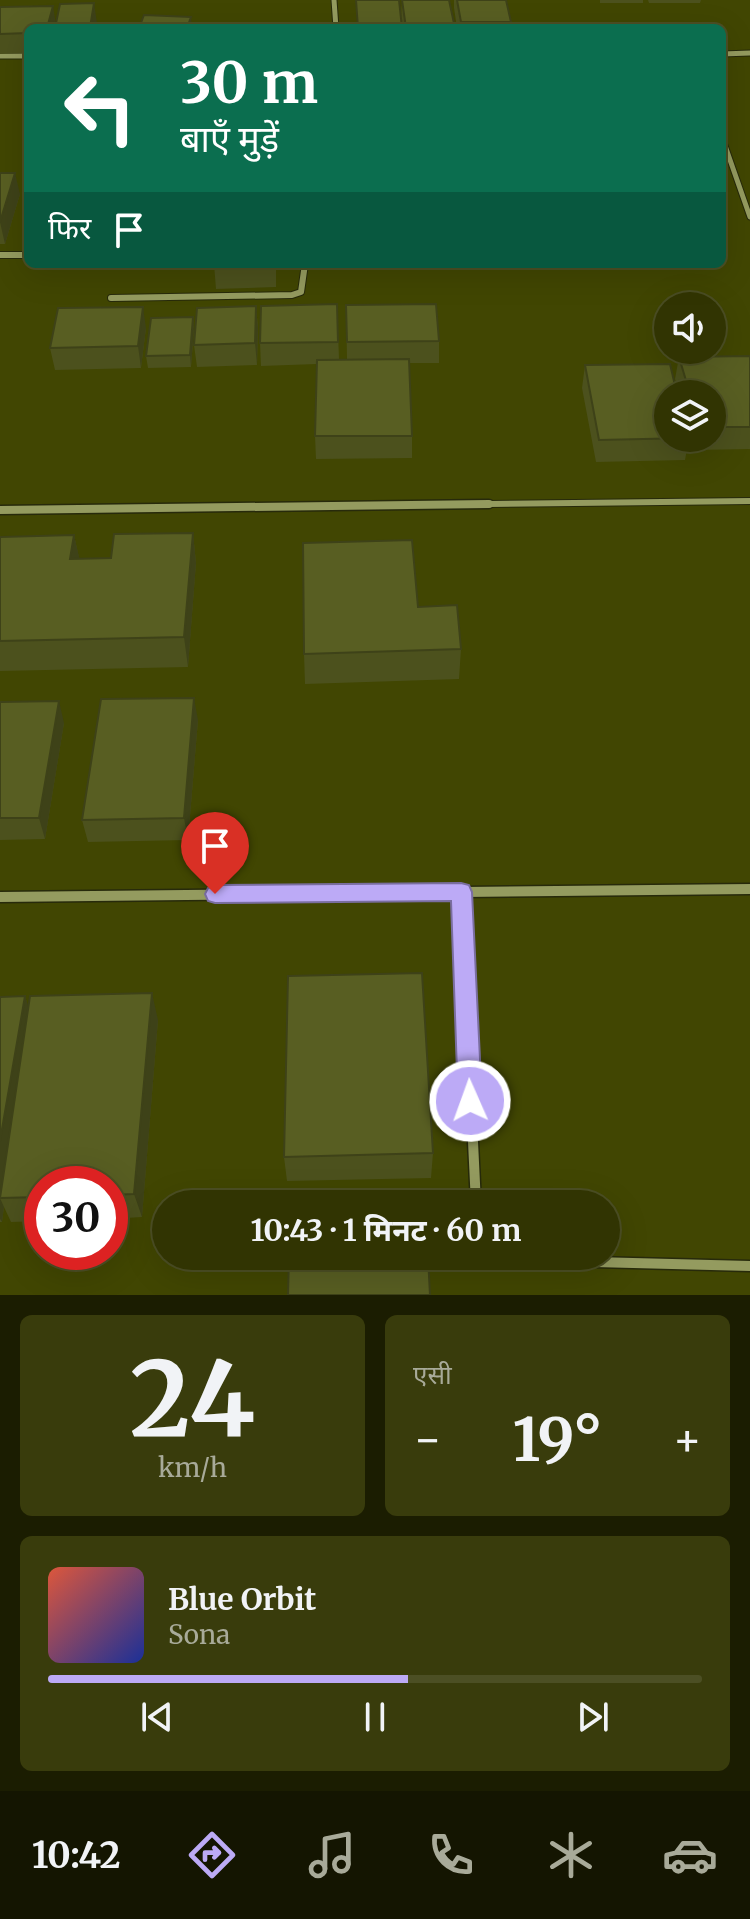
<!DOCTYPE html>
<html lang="hi">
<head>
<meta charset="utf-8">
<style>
  :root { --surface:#313402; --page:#393c0c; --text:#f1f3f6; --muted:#a8aa99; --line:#4c4f24; --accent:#bcaaf6 }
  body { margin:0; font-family:Merriweather,"Noto Sans Devanagari",serif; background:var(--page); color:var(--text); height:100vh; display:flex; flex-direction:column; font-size:30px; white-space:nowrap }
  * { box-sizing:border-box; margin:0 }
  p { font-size:26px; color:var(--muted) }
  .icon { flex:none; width:44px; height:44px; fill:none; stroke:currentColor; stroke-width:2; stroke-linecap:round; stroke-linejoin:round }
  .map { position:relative; height:1295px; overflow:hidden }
  .drawer { display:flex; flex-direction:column; gap:20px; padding:20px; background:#1b1d01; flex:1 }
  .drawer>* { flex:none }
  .banner { position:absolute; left:24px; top:24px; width:702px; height:244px; border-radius:12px; box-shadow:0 8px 32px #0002,0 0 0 2px var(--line); background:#0b6e4f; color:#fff; overflow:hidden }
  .controls { position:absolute; left:654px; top:292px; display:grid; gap:16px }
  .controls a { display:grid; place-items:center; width:72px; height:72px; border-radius:50%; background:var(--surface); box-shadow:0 8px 32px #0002,0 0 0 2px var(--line); font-size:40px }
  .speed { position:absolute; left:24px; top:1166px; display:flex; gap:16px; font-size:40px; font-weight:700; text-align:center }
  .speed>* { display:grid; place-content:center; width:104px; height:104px; border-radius:50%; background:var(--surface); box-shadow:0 8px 32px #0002,0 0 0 2px var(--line); line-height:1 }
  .speed .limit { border:12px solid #d22; background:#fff; color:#111 }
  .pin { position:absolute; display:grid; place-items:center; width:68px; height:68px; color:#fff; margin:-82px -34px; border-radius:50% 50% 50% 0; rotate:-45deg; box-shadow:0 0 8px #0007 }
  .pin .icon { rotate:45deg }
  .me { position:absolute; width:88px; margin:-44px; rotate:358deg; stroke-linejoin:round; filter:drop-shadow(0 0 6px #0008) }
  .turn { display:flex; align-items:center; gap:28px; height:168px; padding:0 24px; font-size:36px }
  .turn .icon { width:104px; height:104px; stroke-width:2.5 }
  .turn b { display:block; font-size:56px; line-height:68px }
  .then { display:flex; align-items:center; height:76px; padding:0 24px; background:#0003; gap:16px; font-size:30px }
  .big { font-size:60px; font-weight:700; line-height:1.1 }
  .drawer .tile { flex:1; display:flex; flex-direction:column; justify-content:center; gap:12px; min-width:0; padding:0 28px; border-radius:12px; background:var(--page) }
  .drawer .dial { align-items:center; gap:0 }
  .dial b { font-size:104px; line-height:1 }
  .song { display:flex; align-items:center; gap:24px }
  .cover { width:96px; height:96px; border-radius:12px; background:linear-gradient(135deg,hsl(10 70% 55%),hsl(230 70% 35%)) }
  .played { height:8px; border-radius:4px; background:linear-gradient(90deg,var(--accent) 55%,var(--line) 55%) }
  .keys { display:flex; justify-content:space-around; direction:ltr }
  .heat { display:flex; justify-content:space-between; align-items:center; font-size:44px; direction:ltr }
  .drawer .tiles { flex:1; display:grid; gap:20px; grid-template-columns:1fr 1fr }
  .tile:last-child { grid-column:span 2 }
  .trip { position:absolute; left:152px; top:1190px; width:468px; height:80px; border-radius:40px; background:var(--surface); box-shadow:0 8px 32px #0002,0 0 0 2px var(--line); font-weight:700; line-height:80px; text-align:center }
  .menu { display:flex; height:128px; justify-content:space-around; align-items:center; background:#141501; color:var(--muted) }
  .menu .icon { width:56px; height:56px }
  .menu .active { color:var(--accent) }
  .menu b { font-size:36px; color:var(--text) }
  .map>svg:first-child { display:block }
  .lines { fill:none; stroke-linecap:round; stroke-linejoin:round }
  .minor-far3-casing { stroke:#272a0b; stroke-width:7 }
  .minor-far2-casing { stroke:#272a0b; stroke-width:8 }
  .minor-far1-casing { stroke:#272a0b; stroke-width:11 }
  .minor-casing { stroke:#272a0b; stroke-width:13 }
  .minor-far3 { stroke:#949b5f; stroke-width:5 }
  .minor-far2 { stroke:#949b5f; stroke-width:6 }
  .minor-far1 { stroke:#949b5f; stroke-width:8 }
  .minor { stroke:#949b5f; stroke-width:10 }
  .wall { fill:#4c511d }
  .shaded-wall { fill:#3e4218 }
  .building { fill:#585e22; stroke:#3e4218; stroke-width:2 }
  .route { fill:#bcaaf6; stroke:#7a6ea0; stroke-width:2 }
</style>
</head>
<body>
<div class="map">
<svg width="750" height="1295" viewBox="0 0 750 1295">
  <rect width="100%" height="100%" fill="#414602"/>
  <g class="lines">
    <g class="minor-far3-casing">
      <path id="minor-far3" d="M334 0 336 28
        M722 54 750 53
        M0 56H28
        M722 137 750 217"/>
    </g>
    <g class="minor-far2-casing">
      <path id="minor-far2" d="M0 255H28
        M111 298 292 295 301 292 305 264
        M322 506 750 501"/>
    </g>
    <g class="minor-far1-casing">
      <path id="minor-far1" d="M0 510 489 504"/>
    </g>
    <g class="minor-casing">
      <path id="minor" d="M461 892 476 1204
        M0 897 750 889
        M509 1256 516 1260 750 1266"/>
    </g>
    <use href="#minor-far3" class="minor-far3"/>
    <use href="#minor-far2" class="minor-far2"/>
    <use href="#minor-far1" class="minor-far1"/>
    <use href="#minor" class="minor"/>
  </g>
  <path class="wall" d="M402 0 455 28H403L401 18Z
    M454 0H544H506L511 22 510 28H457L454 8Z
    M600 0H643V3H600Z
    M648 0H701L700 3H649Z
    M0 7 56 24 97 23 28 28V53L0 54Z
    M0 173 20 194 5 244H0Z
    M214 264H276V287L216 289Z
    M337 304 339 359H347L346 305 439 341V363H409L412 436V458L316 459 315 436 317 364 261 366 260 343Z
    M256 306 258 328 257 365 197 367 194 345Z
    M193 317 194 329 191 367 148 368 146 356Z
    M146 328 141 368 55 370 50 348Z
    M750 356V449L695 450 692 438H712V394H679L675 379 679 357Z
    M585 365 689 438 685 460 596 462 582 388Z
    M193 533 196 563 188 667 0 671V537L74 535 79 558H111Z
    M418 607 461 649 459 679 305 684 304 654Z
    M0 702 64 723 45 839 0 840Z
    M198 720 188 840 88 842 82 820Z
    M25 996 28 1007 158 1020 142 1217 110 1219V1184H42V1221L11 1222 4 1207 2 1222H0V997Z
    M433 1153 431 1178 287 1181 284 1157Z"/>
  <path class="shaded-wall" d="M94 3 97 23 96 28H90Z
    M53 6 56 25 55 28H47Z
    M191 17 192 28H187Z
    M15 173 20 194 5 244 0 222Z
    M256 306 258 328 257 365 255 343Z
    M143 307 146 328 141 368 138 346Z
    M193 317 194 329 191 367 190 355Z
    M193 533 196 563 188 667 184 637Z
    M74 535 81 565 70 559Z
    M194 698 198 720 188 840 184 818Z
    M59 701 64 723 45 839 39 818Z
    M152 993 158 1020 142 1217 134 1194Z
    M25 996 34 1023 0 1198 4 1207 2 1222 0 1219V1141Z"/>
  <path class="building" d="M356 0H399L402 28H358Z
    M402 0H449L455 28H406Z
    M457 0H506L511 22H461Z
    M94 3 90 28H55L60 4Z
    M53 6 47 28H28V33L0 34V7Z
    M144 15 191 17 187 28H139Z
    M0 173H15L0 222Z
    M337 304 338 342 260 343 261 306Z
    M436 304 439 341 347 342 346 305Z
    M256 306 255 343 194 345 197 308Z
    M143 307 138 346 50 348 58 308Z
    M193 317 190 355 146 356 151 318Z
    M750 356V427H712V394H690L679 357Z
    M409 359 412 436H315L317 360Z
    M670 364 677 394H668V438H689L599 440 585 365Z
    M193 533 184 637 0 641V537L74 535 70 559 111 558 114 534Z
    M412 540 418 607 457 605 461 649 304 654 303 543Z
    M194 698 184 818 82 820 101 699Z
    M59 701 39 818H0V702Z
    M422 973 433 1153 284 1157 288 976Z
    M152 993 134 1194 110 1195V1184H42V1197L0 1198 30 996Z
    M25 996 0 1141V997Z
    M289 1256H428L430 1295H288Z"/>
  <path class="route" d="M461 883 469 885 472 892 482 1101 478 1109 470 1112 462 1109 458 1101 451 901 215 903 208 901 205 894 208 888 215 885Z"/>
</svg>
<div class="controls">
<a><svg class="icon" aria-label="sound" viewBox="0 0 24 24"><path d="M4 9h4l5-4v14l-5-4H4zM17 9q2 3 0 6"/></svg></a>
<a><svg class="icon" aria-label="layers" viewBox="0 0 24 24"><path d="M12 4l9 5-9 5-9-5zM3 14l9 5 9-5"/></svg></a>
</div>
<div class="speed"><div class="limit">30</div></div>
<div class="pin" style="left:215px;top:894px;background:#d93025"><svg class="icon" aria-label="arrive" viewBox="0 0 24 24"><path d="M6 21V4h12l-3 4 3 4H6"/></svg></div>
<svg class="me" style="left:470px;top:1101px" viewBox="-20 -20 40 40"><circle r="17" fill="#bcaaf6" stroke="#fff" stroke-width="3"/><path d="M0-11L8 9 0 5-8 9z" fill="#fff"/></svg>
<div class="trip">10:43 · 1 मिनट · 60 m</div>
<div class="banner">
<div class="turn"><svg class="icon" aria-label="left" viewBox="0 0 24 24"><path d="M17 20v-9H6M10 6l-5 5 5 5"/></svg><div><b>30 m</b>बाएँ मुड़ें</div></div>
<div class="then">फिर<svg class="icon" aria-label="arrive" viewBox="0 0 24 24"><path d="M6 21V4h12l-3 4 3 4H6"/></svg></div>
</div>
</div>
<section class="drawer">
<div class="tiles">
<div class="tile dial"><b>24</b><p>km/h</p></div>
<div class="tile"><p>एसी</p>
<div class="heat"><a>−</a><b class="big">19°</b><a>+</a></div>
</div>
<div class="tile">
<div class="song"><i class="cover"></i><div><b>Blue Orbit</b><p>Sona</p></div></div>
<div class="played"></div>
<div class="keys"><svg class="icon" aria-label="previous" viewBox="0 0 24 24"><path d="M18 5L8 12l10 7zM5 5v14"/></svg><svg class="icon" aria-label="pause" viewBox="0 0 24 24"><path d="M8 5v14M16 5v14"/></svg><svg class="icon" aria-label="next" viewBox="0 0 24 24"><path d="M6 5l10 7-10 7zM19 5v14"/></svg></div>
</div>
</div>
</section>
<nav class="menu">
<b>10:42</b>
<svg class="icon active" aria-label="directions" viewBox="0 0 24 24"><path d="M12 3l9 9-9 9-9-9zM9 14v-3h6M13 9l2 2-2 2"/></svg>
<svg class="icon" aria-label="music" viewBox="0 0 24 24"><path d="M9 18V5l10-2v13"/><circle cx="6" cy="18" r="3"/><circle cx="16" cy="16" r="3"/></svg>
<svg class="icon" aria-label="phone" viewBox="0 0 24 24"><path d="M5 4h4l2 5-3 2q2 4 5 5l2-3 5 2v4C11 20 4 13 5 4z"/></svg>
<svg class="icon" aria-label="climate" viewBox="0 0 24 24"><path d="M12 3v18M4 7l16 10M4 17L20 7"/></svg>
<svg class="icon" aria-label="car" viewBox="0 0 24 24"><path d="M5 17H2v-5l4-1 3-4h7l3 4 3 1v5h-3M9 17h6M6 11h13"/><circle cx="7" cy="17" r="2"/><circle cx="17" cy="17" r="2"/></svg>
</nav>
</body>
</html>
